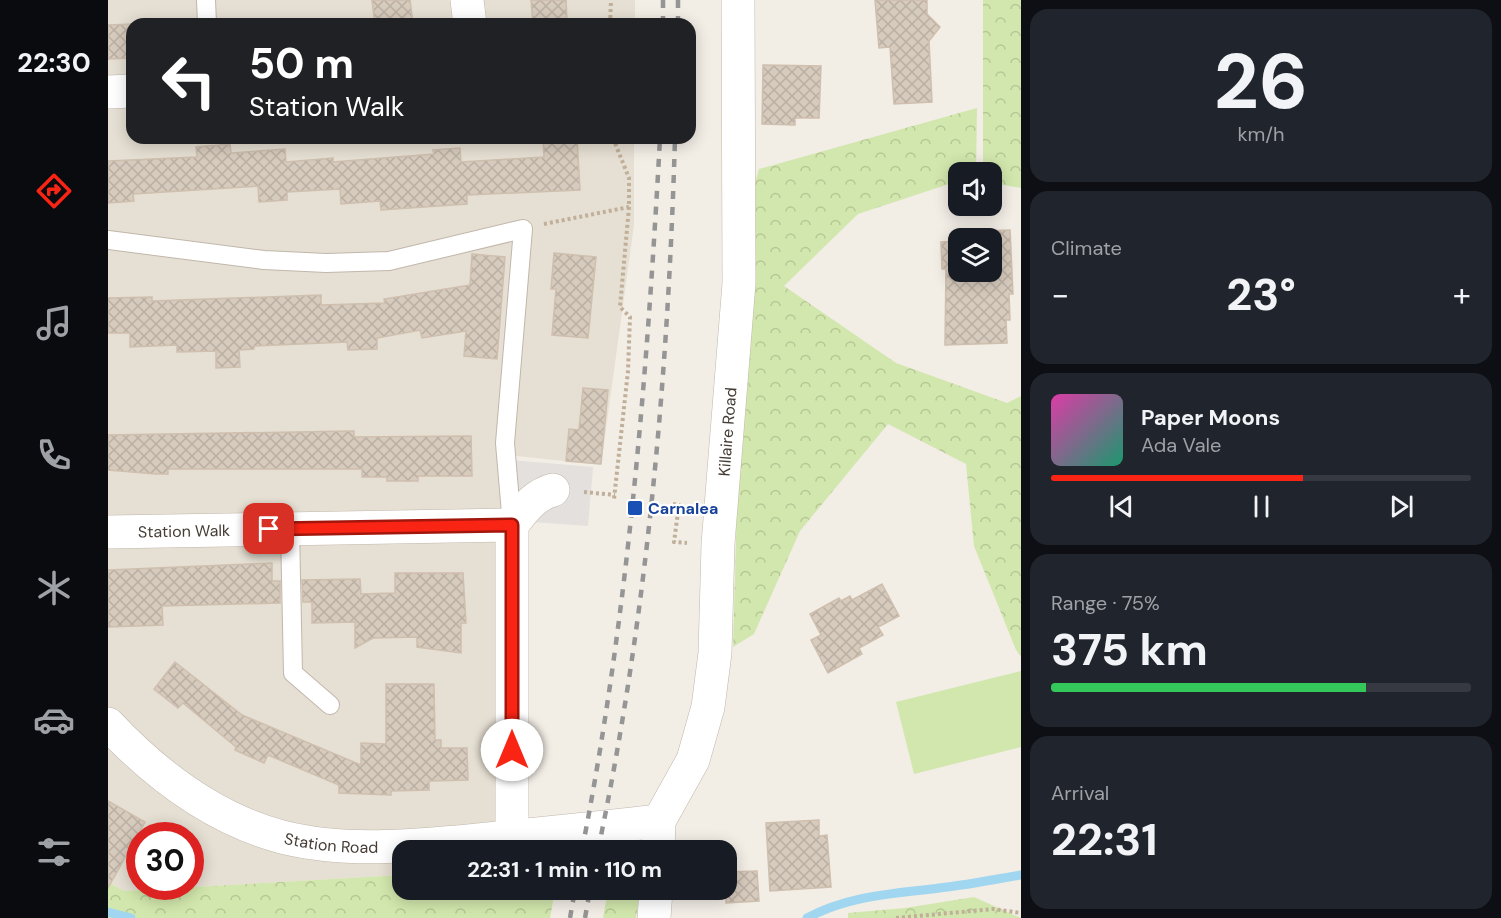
<!DOCTYPE html>
<html lang="en">
<head>
<meta charset="utf-8">
<style>
  :root { --surface:#171b24; --page:#20242c; --text:#f1f3f6; --muted:#9ea1a6; --line:#363941; --accent:#fa2414 }
  body { margin:0; font-family:"DM Sans",sans-serif; background:var(--page); color:var(--text); height:100vh; display:flex; flex-direction:column; font-size:22px; white-space:nowrap }
  * { box-sizing:border-box; margin:0 }
  p { font-size:20px; color:var(--muted) }
  .icon { flex:none; width:33px; height:33px; fill:none; stroke:currentColor; stroke-width:2; stroke-linecap:round; stroke-linejoin:round }
  .map { position:relative; flex:1; overflow:hidden }
  .drawer { display:flex; flex-direction:column; gap:9px; padding:9px; background:#0d0f14; width:480px }
  .drawer>* { flex:none }
  .banner { position:absolute; left:18px; top:18px; width:570px; height:126px; border-radius:18px; box-shadow:0 3px 15px #0003; background:#202124; color:#fff; overflow:hidden }
  .controls { position:absolute; left:840px; top:162px; display:grid; gap:12px }
  .controls a { display:grid; place-items:center; width:54px; height:54px; border-radius:12px; background:var(--surface); box-shadow:0 3px 15px #0003; font-size:30px }
  .speed { position:absolute; left:18px; top:822px; display:flex; gap:12px; font-size:30px; font-weight:700; text-align:center }
  .speed>* { display:grid; place-content:center; width:78px; height:78px; border-radius:50%; background:var(--surface); box-shadow:0 3px 15px #0003; line-height:1 }
  .speed .limit { border:9px solid #d22; background:#fff; color:#111 }
  .pin { position:absolute; display:grid; place-items:center; width:51px; height:51px; color:#fff; margin:-26px; border-radius:12px; box-shadow:0 3px 9px #0006 }
  .me { position:absolute; width:66px; margin:-33px; rotate:0deg; stroke-linejoin:round; filter:drop-shadow(0 0 4px #0008) }
  .turn { display:flex; align-items:center; gap:21px; height:126px; padding:0 24px; font-size:27px }
  .turn .icon { width:78px; height:78px; stroke-width:2.5 }
  .turn b { display:block; font-size:42px; line-height:51px }
  .big { font-size:45px; font-weight:700; line-height:1.1 }
  .drawer .card { flex:1; display:flex; flex-direction:column; justify-content:center; gap:9px; min-width:0; padding:0 21px; border-radius:18px; background:var(--page) }
  .drawer .dial { align-items:center; gap:0 }
  .dial b { font-size:78px; line-height:1 }
  .song { display:flex; align-items:center; gap:18px }
  .cover { width:72px; height:72px; border-radius:9px; background:linear-gradient(135deg,hsl(320 70% 55%),hsl(160 70% 35%)) }
  .played { height:6px; border-radius:3px; background:linear-gradient(90deg,var(--accent) 60%,var(--line) 60%) }
  .keys { display:flex; justify-content:space-around; direction:ltr }
  .heat { display:flex; justify-content:space-between; align-items:center; font-size:33px; direction:ltr }
  .charge { height:9px; border-radius:4px; background:linear-gradient(90deg,#34c759 75%,var(--line) 0) }
  .trip { position:absolute; left:284px; top:840px; width:345px; height:60px; border-radius:18px; background:var(--surface); box-shadow:0 3px 15px #0003; font-weight:700; line-height:60px; text-align:center }
  main { display:flex; flex:1; min-height:0 }
  .tab-bar { display:flex; flex-direction:column; width:108px; justify-content:space-around; align-items:center; background:#090b0e; color:var(--muted) }
  .tab-bar .icon { width:42px; height:42px }
  .tab-bar .selected { color:var(--accent) }
  .tab-bar b { font-size:27px; color:var(--text) }
  .map>svg:first-child { display:block }
  .residential { fill:#e6dfd3; fill-rule:evenodd }
  .forest { fill:url(#forest-crowns) }
  .pitch { fill:#d2e7ad }
  .parking { fill:#e3e0dd }
  .lines { fill:none; stroke-linecap:round; stroke-linejoin:round }
  .stream { stroke:#a0d6f0; stroke-width:9 }
  .building { fill:url(#building-cross-hatch); stroke:#cfbfae; stroke-width:1.5 }
  .service-casing { stroke:#c1b7ab; stroke-width:20 }
  .minor-casing { stroke:#c1b7ab; stroke-width:34 }
  .path { stroke:#c0af99; stroke-width:4; stroke-dasharray:3 3; stroke-linecap:butt }
  .service { stroke:#fff; stroke-width:18 }
  .minor { stroke:#fff; stroke-width:33 }
  .rail { stroke:#959595; stroke-width:4.5; stroke-dasharray:8 8; stroke-linecap:butt }
  .route-casing { stroke:#a2170d; stroke-width:15 }
  .route { stroke:#fa2414; stroke-width:10 }
  .transit-dot { fill:#1a4fb4; stroke:#fff; stroke-width:2 }
  .labels { text-anchor:middle; dominant-baseline:central; stroke-width:4.5; stroke-linejoin:round; paint-order:stroke }
  .street-label { font-size:16px; fill:#453d35; stroke:#fff }
  .transit-label { font-size:16px; font-weight:bold; fill:#164399; stroke:#fff; text-anchor:start }
</style>
</head>
<body>
<main>
<nav class="tab-bar">
<b>22:30</b>
<svg class="icon selected" aria-label="directions" viewBox="0 0 24 24"><path d="M12 3l9 9-9 9-9-9zM9 14v-3h6M13 9l2 2-2 2"/></svg>
<svg class="icon" aria-label="music" viewBox="0 0 24 24"><path d="M9 18V5l10-2v13"/><circle cx="6" cy="18" r="3"/><circle cx="16" cy="16" r="3"/></svg>
<svg class="icon" aria-label="phone" viewBox="0 0 24 24"><path d="M5 4h4l2 5-3 2q2 4 5 5l2-3 5 2v4C11 20 4 13 5 4z"/></svg>
<svg class="icon" aria-label="climate" viewBox="0 0 24 24"><path d="M12 3v18M4 7l16 10M4 17L20 7"/></svg>
<svg class="icon" aria-label="car" viewBox="0 0 24 24"><path d="M5 17H2v-5l4-1 3-4h7l3 4 3 1v5h-3M9 17h6M6 11h13"/><circle cx="7" cy="17" r="2"/><circle cx="17" cy="17" r="2"/></svg>
<svg class="icon" aria-label="filters" viewBox="0 0 24 24"><path d="M4 7h16M4 17h16"/><circle cx="9" cy="7" r="2"/><circle cx="15" cy="17" r="2"/></svg>
</nav>
<div class="map">
<svg width="913" height="918" viewBox="0 0 913 918">
  <defs>
    <pattern id="forest-crowns" width="20" height="18" patternUnits="userSpaceOnUse" patternTransform="scale(1.5)"><rect width="20" height="18" fill="#d2e7ad"/><path d="M2 6a3 3 0 1 1 6 0M12 15a3 3 0 1 1 6 0" fill="none" stroke="#b6c795"/></pattern>
    <pattern id="building-cross-hatch" width="8" height="8" patternUnits="userSpaceOnUse" patternTransform="scale(1.5)"><rect width="8" height="8" fill="#d7cbbd"/><path d="M0 0l8 8M0 8l8-8" fill="none" stroke="#baafa3"/></pattern>
  </defs>
  <rect width="100%" height="100%" fill="#f2ede5"/>
  <path class="residential" d="M0 0H527V24H24V138H526V225L493 465 400 455 391 838 294 850V875L16 891 0 882ZM32 836H82V886H32Z"/>
  <path class="forest" d="M875 0H913V188L884 183V172H875Z
    M869 108 868 172H850V181L750 214 676 286 788 363 899 403 913 396V656L908 650 866 546 858 464 780 424 692 531 646 634 625 647 637 217 651 169Z
    M294 875V890H447L442 918H0V882L16 891Z
    M500 890H532L528 918H495Z
    M866 897 913 918H740V913L797 908Z"/>
  <path class="pitch" d="M913 671V747L806 774 788 702Z"/>
  <path class="parking" d="M402 460 485 467 480 526 398 520Z"/>
  <g class="lines">
    <path class="stream" d="M0 912 23 918
      M699 918C744 894 789 894 839 887 864 884 888 879 913 875"/>
  </g>
  <path class="building" d="M264 0H302L305 24H267Z
    M423 0H458L459 22 425 24Z
    M767 0H819V14L832 27 821 41 824 102 786 104 782 47 771 48Z
    M24 24V58L0 59V25Z
    M655 65 713 66 711 118H687V125L654 124Z
    M435 138H469L472 190 359 195V204L273 210 272 201 233 204 232 189 179 192V200L151 202 150 186 25 194 26 201 0 203V161L89 157 88 147 122 144 123 153 177 149 178 162 225 158V162L326 154 325 150 352 148 353 162 436 157Z
    M902 230 905 294H901L902 320H898L899 343 837 345 838 269H834L833 242 850 241V272H884V238H876V231Z
    M446 253 488 257 480 338 444 335 448 289H443Z
    M364 254 397 257 389 359 356 356 358 331 314 338 312 330 269 338V349L240 350 239 342 146 346V349L131 350 132 367 108 368V351L69 352V345L22 347V333H0V298L44 297V301L213 295V305L277 303 276 299 362 285Z
    M475 388 500 390 493 464 458 461 461 429 471 430Z
    M246 431V437L363 436 364 476H310V481H279V477H254V469H60V474H48L0 470V435Z
    M164 563V581H172V603L54 606 55 625 0 627V570Z
    M287 573H355L358 623H353V653L309 647V637L265 638 247 648V622L204 623V602H195L194 580 252 579 253 594 287 593Z
    M774 584 791 616 770 627 775 635 751 648 754 654 720 673 703 640 713 635 702 614 731 598 733 601 742 596 744 600Z
    M67 662 134 715 253 765V743L278 744V684H326L327 740H333V748H359L360 780 321 781V790L283 791V795L231 793V785L160 755 156 763 127 750 128 747 75 703 70 708 46 689Z
    M0 801 37 822 0 888Z
    M711 820V836L719 835 723 887 662 891 658 823Z
    M649 871 651 901 618 903V872Z"/>
  <g class="lines">
    <g class="service-casing">
      <path id="service" d="M98 0 99 24
        M0 240 156 260 218 263 281 261 415 229 397 443 404 525
        M182 529 185 673 222 705"/>
    </g>
    <g class="minor-casing">
      <g id="minor">
        <path d="M359 0 362 24"/>
        <path d="M0 92 24 91"/>
        <path id="s1" d="M0 532 404 525"/>
        <path id="s2" d="M0 724C48 775 106 819 174 837 237 853 306 846 370 840 430 834 491 828 551 821"/>
        <path d="M404 837V525C416 510 426 495 445 490"/>
        <path id="s3" d="M550 850 551 821 585 760 600 707 607 653 610 544 631 283 630 0"/>
        <path d="M546 918 548 890"/>
      </g>
    </g>
    <path class="path" d="M502 24 503 0
      M505 138 521 178V207L512 307 522 317 520 371 506 499
      M436 224 521 207
      M476 492 507 495
      M565 504 571 505 566 542 579 543
      M788 918 885 909 913 913"/>
    <use href="#service" class="service"/>
    <use href="#minor" class="minor"/>
    <path class="rail" d="M555 0V24
      M570 24V0
      M474 850C520 615 539 377 552 138
      M490 850C539 617 560 376 567 138
      M462 918 467 890
      M477 918 482 890"/>
  </g>
  <g class="lines">
    <g class="route-casing">
      <path id="route" d="M161 529 404 525V750"/>
    </g>
    <use href="#route" class="route"/>
  </g>
  <rect class="transit-dot" x="519" y="500" width="16" height="16" rx="3"/>
  <g class="labels">
    <g class="street-label">
      <text stroke="none"><textPath href="#s3" startOffset="430">Killaire Road</textPath></text>
      <text stroke="none"><textPath href="#s1" startOffset="76">Station Walk</textPath></text>
      <text stroke="none"><textPath href="#s2" startOffset="260">Station Road</textPath></text>
    </g>
    <g class="transit-label">
      <text x="540" y="508">Carnalea</text>
    </g>
  </g>
</svg>
<div class="controls">
<a><svg class="icon" aria-label="sound" viewBox="0 0 24 24"><path d="M4 9h4l5-4v14l-5-4H4zM17 9q2 3 0 6"/></svg></a>
<a><svg class="icon" aria-label="layers" viewBox="0 0 24 24"><path d="M12 4l9 5-9 5-9-5zM3 14l9 5 9-5"/></svg></a>
</div>
<div class="speed"><div class="limit">30</div></div>
<div class="pin" style="left:161px;top:529px;background:#d93025"><svg class="icon" aria-label="arrive" viewBox="0 0 24 24"><path d="M6 21V4h12l-3 4 3 4H6"/></svg></div>
<svg class="me" style="left:404px;top:750px" viewBox="-20 -20 40 40"><circle r="19" fill="#fff"/><path d="M0-13L10 11 0 6-10 11z" fill="#fa2414"/></svg>
<div class="trip">22:31 · 1 min · 110 m</div>
<div class="banner">
<div class="turn"><svg class="icon" aria-label="left" viewBox="0 0 24 24"><path d="M17 20v-9H6M10 6l-5 5 5 5"/></svg><div><b>50 m</b>Station Walk</div></div>
</div>
</div>
<section class="drawer">
<div class="card dial"><b>26</b><p>km/h</p></div>
<div class="card"><p>Climate</p>
<div class="heat"><a>−</a><b class="big">23°</b><a>+</a></div>
</div>
<div class="card">
<div class="song"><i class="cover"></i><div><b>Paper Moons</b><p>Ada Vale</p></div></div>
<div class="played"></div>
<div class="keys"><svg class="icon" aria-label="previous" viewBox="0 0 24 24"><path d="M18 5L8 12l10 7zM5 5v14"/></svg><svg class="icon" aria-label="pause" viewBox="0 0 24 24"><path d="M8 5v14M16 5v14"/></svg><svg class="icon" aria-label="next" viewBox="0 0 24 24"><path d="M6 5l10 7-10 7zM19 5v14"/></svg></div>
</div>
<div class="card"><p>Range · 75%</p><b class="big">375 km</b><div class="charge"></div></div>
<div class="card"><p>Arrival</p><b class="big">22:31</b></div>
</section>
</main>
</body>
</html>
